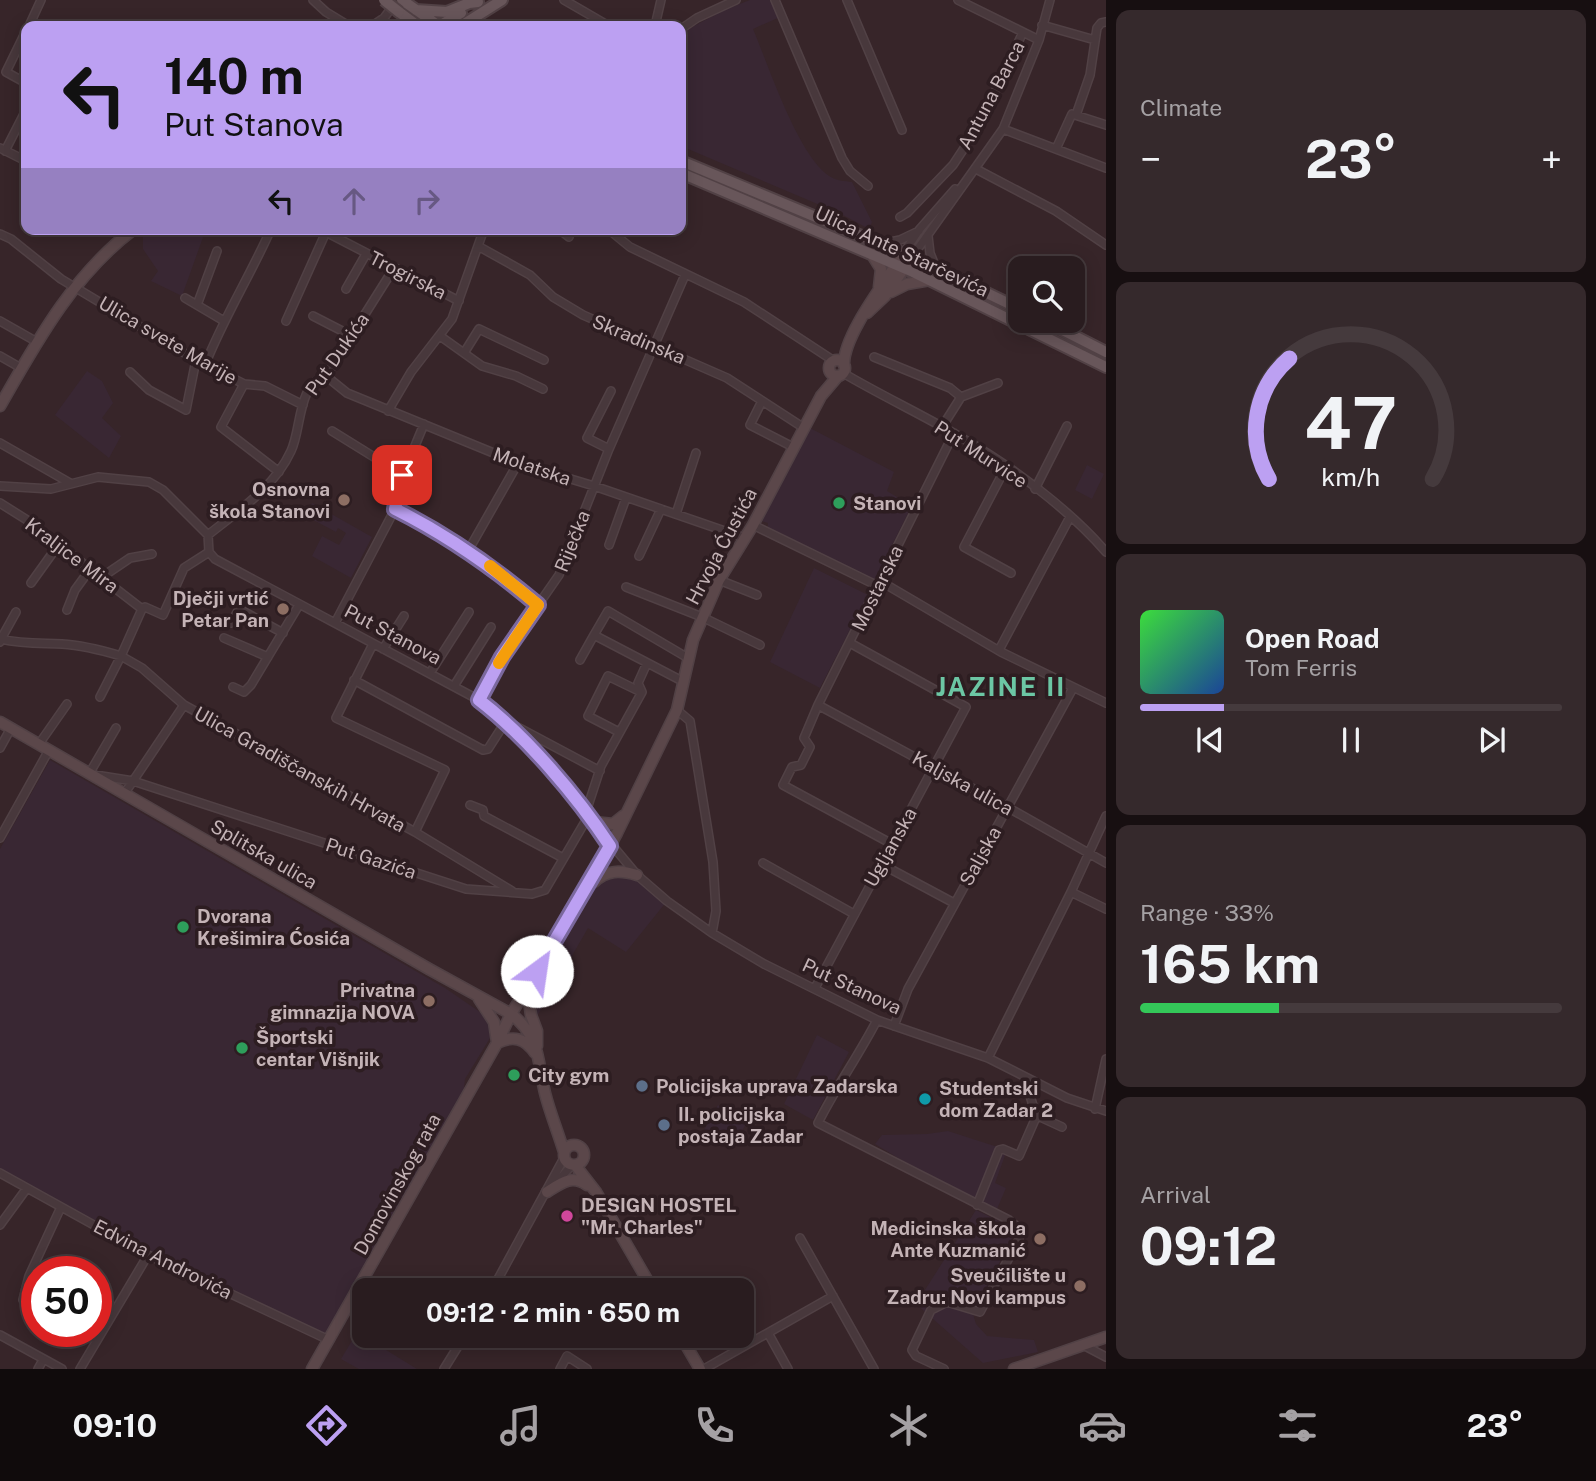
<!DOCTYPE html>
<html lang="en">
<head>
<meta charset="utf-8">
<style>
  :root { --surface:#291c1f; --page:#35292c; --text:#f1f3f6; --muted:#a5a1a4; --line:#453a3d; --accent:#bca0f2 }
  body { margin:0; font-family:"Public Sans",sans-serif; background:var(--page); color:var(--text); height:100vh; display:flex; flex-direction:column; font-size:26px; white-space:nowrap }
  * { box-sizing:border-box; margin:0 }
  p { font-size:23px; color:var(--muted) }
  .icon { flex:none; width:38px; height:38px; fill:none; stroke:currentColor; stroke-width:2; stroke-linecap:round; stroke-linejoin:round }
  .map { position:relative; flex:1; overflow:hidden }
  .sheet { display:flex; flex-direction:column; gap:10px; padding:10px; background:#170f11; width:490px }
  .sheet>* { flex:none }
  .top-card { position:absolute; left:21px; top:21px; width:665px; height:214px; border-radius:14px; box-shadow:0 4px 18px #0003,0 0 0 2px var(--line); background:#bca0f2; color:#111; overflow:hidden }
  .tools { position:absolute; left:1008px; top:256px; display:grid; gap:14px }
  .tools a { display:grid; place-items:center; width:77px; height:77px; border-radius:14px; background:var(--surface); box-shadow:0 4px 18px #0003,0 0 0 2px var(--line); font-size:35px }
  .speed { position:absolute; left:21px; top:1256px; display:flex; gap:14px; font-size:35px; font-weight:700; text-align:center }
  .speed>* { display:grid; place-content:center; width:91px; height:91px; border-radius:50%; background:var(--surface); box-shadow:0 4px 18px #0003,0 0 0 2px var(--line); line-height:1 }
  .speed .limit { border:10px solid #d22; background:#fff; color:#111 }
  .pin { position:absolute; display:grid; place-items:center; width:60px; height:60px; color:#fff; margin:-30px; border-radius:14px; box-shadow:0 4px 10px #0006 }
  .me { position:absolute; width:77px; margin:-38px; rotate:31deg; stroke-linejoin:round; filter:drop-shadow(0 0 5px #0008) }
  .turn { display:flex; align-items:center; gap:24px; height:147px; padding:0 28px; font-size:32px }
  .turn .icon { width:91px; height:91px; stroke-width:2.5 }
  .turn b { display:block; font-size:49px; line-height:60px }
  .lanes { display:flex; align-items:center; height:66px; padding:0 28px; background:#0003; justify-content:center; gap:35px; direction:ltr }
  .lanes .off { opacity:.35 }
  .big { font-size:52px; font-weight:700; line-height:1.1 }
  .sheet .widget { flex:1; display:flex; flex-direction:column; justify-content:center; gap:10px; min-width:0; padding:0 24px; border-radius:14px; background:var(--page) }
  .sheet .dial { align-items:center; gap:0 }
  .dial svg { height:182px; overflow:visible; fill:none; stroke:var(--line); stroke-width:7; stroke-linecap:round; text-anchor:middle }
  .dial text { fill:var(--text); stroke:none }
  .song { display:flex; align-items:center; gap:21px }
  .cover { width:84px; height:84px; border-radius:10px; background:linear-gradient(135deg,hsl(120 70% 55%),hsl(220 70% 35%)) }
  .played { height:7px; border-radius:4px; background:linear-gradient(90deg,var(--accent) 20%,var(--line) 20%) }
  .keys { display:flex; justify-content:space-around; direction:ltr }
  .heat { display:flex; justify-content:space-between; align-items:center; font-size:38px; direction:ltr }
  .charge { height:10px; border-radius:5px; background:linear-gradient(90deg,#34c759 33%,var(--line) 0) }
  .trip { position:absolute; left:352px; top:1278px; width:402px; height:70px; border-radius:14px; background:var(--surface); box-shadow:0 4px 18px #0003,0 0 0 2px var(--line); font-weight:700; line-height:70px; text-align:center }
  .menu { display:flex; height:112px; justify-content:space-around; align-items:center; background:#100b0c; color:var(--muted) }
  .menu .icon { width:49px; height:49px }
  .menu .active { color:var(--accent) }
  .menu b { font-size:32px; color:var(--text) }
  main { display:flex; flex:1; min-height:0 }
  .map>svg:first-child { display:block }
  .green { fill:#392733 }
  .lines { fill:none; stroke-linecap:round; stroke-linejoin:round }
  .street-casing { stroke:#514145; stroke-width:10 }
  .secondary-casing { stroke:#514145; stroke-width:13 }
  .primary-casing { stroke:#514145; stroke-width:14 }
  .street { stroke:#48383c; stroke-width:7 }
  .secondary { stroke:#5b474a; stroke-width:10 }
  .primary { stroke:#68565a; stroke-width:10 }
  .primary-bridge-casing { stroke:#514145; stroke-width:14; stroke-linecap:butt }
  .primary-bridge { stroke:#68565a; stroke-width:10 }
  .route-casing { stroke:#7a689d; stroke-width:18 }
  .route { stroke:#bca0f2; stroke-width:12 }
  .slow { stroke:#f59e0b; stroke-width:12 }
  .education-dot { fill:#8d6e63; stroke:#2d1d21; stroke-width:2.5 }
  .leisure-dot { fill:#2e9e5b; stroke:#2d1d21; stroke-width:2.5 }
  .service-dot { fill:#5c6f8a; stroke:#2d1d21; stroke-width:2.5 }
  .culture-dot { fill:#0f9aa8; stroke:#2d1d21; stroke-width:2.5 }
  .hotel-dot { fill:#d1479c; stroke:#2d1d21; stroke-width:2.5 }
  .labels { text-anchor:middle; dominant-baseline:central; stroke-width:7; stroke-linejoin:round; paint-order:stroke }
  .street-label { font-size:19px; fill:#c4b3b6; stroke:#2d1d21 }
  .poi-label { font-size:19px; font-weight:bold; fill:#c4b3b6; stroke:#2d1d21; text-anchor:start }
  .district-label { font-size:26px; font-weight:bold; letter-spacing:2px; fill:#6cc6a4; stroke:#2d1d21 }
</style>
</head>
<body>
<main>
<div class="map">
<svg width="1106" height="1369" viewBox="0 0 1106 1369">
  <rect width="100%" height="100%" fill="#372529"/>
  <path class="green" d="M750 0H773L780 17 753 29C768 64 799 159 831 177 837 181 845 181 852 182L872 222 869 229 841 214 681 146V80L687 63 681 59V33L724 10Z
    M150 229H206L182 296 151 281 158 271 143 249V234Z
    M87 371 102 381 113 403 102 418 121 436 109 458 55 415Z
    M810 428 894 472 887 491 912 506 874 581 768 527V523L761 521Z
    M1087 465 1104 474 1092 499 1075 490Z
    M312 503 372 537 351 578 312 556 322 536 339 545 346 533 338 528 336 532 306 516Z
    M814 568 868 595 820 688 770 662Z
    M50 760 445 988 480 1012 490 1025V1038L465 1079 462 1104 329 1340 154 1253 0 1168V849Z
    M598 868C624 871 647 885 667 901L626 952 588 928 536 1018 533 1005 543 974Z
    M817 1035 849 1052 813 1120 784 1104Z
    M718 1105 747 1122 732 1149 703 1132Z
    M948 1131 1007 1150 995 1183 1006 1188 997 1209 903 1161 875 1144 882 1135 927 1134Z
    M976 1210 1009 1226 1013 1236 973 1314 976 1324 987 1336 1034 1340 1038 1352 983 1363 916 1304Z
    M357 1332 417 1369H359L341 1359Z"/>
  <g class="lines">
    <g class="street-casing">
      <path id="street" d="M313 0 326 12 349 26
        M564 0 609 26
        M775 0 842 158 850 171 868 186
        M847 0 902 130
        M958 0 1039 40
        M1042 25 1095 40
        M29 26 41 0
        M372 26 384 18 395 3
        M655 26 661 0
        M681 29 697 18 736 0
        M26 31 6 72 26 83
        M1076 115 1090 75 1097 28 1101 23 1106 22
        M1003 129 1106 168
        M0 148 26 161
        M1056 149 1072 114 1106 125
        M5 151 26 110
        M976 169 1056 211 1106 245
        M900 217 907 213 953 165 980 124 1023 32
        M320 229 459 301
        M559 229 569 237
        M608 229 630 247 744 302 834 361
        M0 234 11 239 61 279 196 360 244 384 265 386 303 405
        M928 236 930 253 936 268
        M881 244 900 240 919 231
        M478 246 530 275 553 297 583 315 727 378 804 428
        M903 254 919 230 955 189
        M912 257 1003 129 1039 40 1050 0
        M346 289 366 254
        M185 298 224 321
        M197 305 217 251
        M313 316 352 336
        M0 321 37 342
        M286 321 326 232
        M440 336 482 366 516 376 543 389
        M464 353 479 329 544 360
        M0 356 21 368
        M874 357 950 388 961 397
        M205 365C224 317 250 276 271 229
        M130 372 149 390 186 410 196 360
        M843 373C882 396 923 415 962 438 1010 465 1070 510 1106 552
        M326 376 347 393 518 463 594 486 745 538
        M244 384 221 427 279 472
        M762 401 750 425 793 447
        M388 411 411 372 452 319 484 229
        M942 427 961 397 998 383
        M332 431 403 475
        M0 443 70 483
        M609 449 587 438 611 391
        M1006 467 964 547 1011 573
        M0 486 51 489 98 477 149 482 163 490 208 535
        M1035 489 1067 426
        M0 503 27 520 142 609
        M395 509C447 535 494 567 538 605
        M676 514 696 453
        M753 525 878 586
        M208 535 209 552 215 559 479 700 506 721 526 742 637 875 667 901 712 933 764 964 877 1020 988 1058 1067 1098 1106 1111
        M208 535C239 510 274 488 291 451 302 428 297 384 326 376L394 268
        M609 545 626 498
        M468 551 518 463
        M639 556 661 509
        M102 577 130 558 152 554
        M719 580 757 595
        M880 581 1001 652 1106 703
        M31 583 59 544
        M626 587 702 617 760 645
        M142 609 145 607 163 615 184 568 209 552
        M67 610 75 590 91 568
        M231 623 239 609 283 633
        M335 623 395 509 403 475 424 424
        M224 638 268 657
        M1 639 16 612
        M0 642 1 639C22 644 40 643 62 644 82 645 101 650 121 656L100 697
        M373 644 336 718 445 770 415 832
        M383 649 404 616
        M999 650 1070 517
        M580 660 594 635
        M430 673 469 612
        M354 680 483 750 488 749 506 721 600 771
        M684 682 594 635 608 611 688 658
        M454 686 491 627
        M233 687 244 692 251 685 299 605
        M479 700 502 657 559 575 609 449 685 275
        M184 705 415 832 512 891
        M818 705 1007 807 1106 863
        M677 710 690 721 713 862 716 911 712 933
        M116 728 89 774 133 781 184 705 142 668 121 656 142 609
        M619 732 588 716 608 676 641 692
        M39 744 67 704
        M0 748 11 728
        M124 794 133 781 466 889 532 894 545 890 589 815
        M470 805 483 810 484 816 563 858
        M586 812 601 766 642 692 638 683 647 663
        M0 838 49 750
        M892 844 783 785 792 767 801 765 810 747 804 738 818 705 954 433
        M763 863 854 914
        M881 864 954 903
        M1071 892 1106 816
        M815 988 966 707 850 643
        M877 1020C859 1055 836 1087 818 1123L1009 1220 1020 1229 1019 1239 980 1312 947 1302 931 1310 912 1350 916 1356 944 1369
        M894 1026 908 989 1073 688
        M988 1058 1071 892 1106 909
        M1026 1083 1036 1115 1062 1127
        M1095 1109 1106 1059
        M0 1173 148 1255 329 1340
        M555 1184 572 1165
        M977 1205 999 1150 1003 1149 1019 1156 1037 1115
        M0 1225 27 1188
        M800 1238 874 1369
        M492 1290 564 1158
        M23 1300 29 1276 61 1207
        M768 1333 788 1369
        M0 1335 62 1369
        M1085 1346 1106 1357
        M38 1369 43 1360
        M80 1369 148 1255
        M444 1369 465 1335
        M560 1369 567 1356 587 1369
        M704 1369 833 1296"/>
    </g>
    <g class="secondary-casing">
      <path id="secondary" d="M871 253 881 269 879 287
        M891 292 907 284 930 280
        M867 313 885 296 912 257
        M829 368a8 8 0 1 1 16 0a8 8 0 1 1-16 0Z
        M844 365C843 335 887 280 903 254
        M0 406C37 341 73 275 134 229
        M0 722 429 969 511 1014C541 1037 537 1060 545 1093 550 1113 558 1132 564 1152
        M594 822 613 824 623 816
        M594 882C607 870 620 870 637 875
        M527 988 531 1015 537 1031V1046
        M479 999 494 1022 497 1042
        M497 1043C513 1035 525 1038 535 1053
        M564 1155a10 10 0 1 1 20 0a10 10 0 1 1-20 0Z
        M575 1165 596 1192 653 1290
        M547 1192C561 1183 572 1174 587 1185
        M680 1335 700 1369
        M312 1369 497 1043 511 1014 578 904 617 833 677 710 693 640 719 580 753 525 821 396 838 376
        M1014 1369 1106 1337"/>
    </g>
    <g class="primary-casing">
      <path id="primary" d="M402 0 439 26
        M416 10 447 12 469 3 478 2
        M399 12 418 26
        M439 26 461 13
        M461 26 502 0
        M681 161 912 257 1020 309
        M681 173 913 272 1106 367
        M1043 320 1106 352"/>
    </g>
    <use href="#street" class="street"/>
    <use href="#secondary" class="secondary"/>
    <use href="#primary" class="primary"/>
    <g class="primary-bridge-casing">
      <path id="primary-bridge" d="M384 0 399 12"/>
    </g>
    <use href="#primary-bridge" class="primary-bridge"/>
  </g>
  <g class="lines">
    <g class="route-casing">
      <path id="route" d="M402 475 395 509C447 535 493 567 538 605L502 657 479 700C526 736 577 796 610 846L537 971"/>
    </g>
    <use href="#route" class="route"/>
    <path class="slow" d="M490 566 538 605 499 663"/>
  </g>
  <g class="education-dot">
    <circle cx="344" cy="500" r="7"/>
    <circle cx="283" cy="609" r="7"/>
    <circle cx="429" cy="1001" r="7"/>
    <circle cx="1040" cy="1239" r="7"/>
    <circle cx="1080" cy="1286" r="7"/>
  </g>
  <g class="leisure-dot">
    <circle cx="839" cy="503" r="7"/>
    <circle cx="183" cy="927" r="7"/>
    <circle cx="242" cy="1048" r="7"/>
    <circle cx="514" cy="1075" r="7"/>
  </g>
  <g class="service-dot">
    <circle cx="642" cy="1086" r="7"/>
    <circle cx="664" cy="1125" r="7"/>
  </g>
  <circle class="culture-dot" cx="925" cy="1099" r="7"/>
  <circle class="hotel-dot" cx="567" cy="1216" r="7"/>
  <g class="labels">
    <g class="street-label">
      <text transform="translate(991 95) rotate(-62)">Antuna Barca</text>
      <text transform="translate(902 251) rotate(25)">Ulica Ante Starčevića</text>
      <text transform="translate(408 275) rotate(27)">Trogirska</text>
      <text transform="translate(639 339) rotate(23)">Skradinska</text>
      <text transform="translate(168 340) rotate(30)">Ulica svete Marije</text>
      <text transform="translate(337 354) rotate(-55)">Put Dukića</text>
      <text transform="translate(981 454) rotate(33)">Put Murvice</text>
      <text transform="translate(532 466) rotate(19)">Molatska</text>
      <text transform="translate(572 541) rotate(-68)">Riječka</text>
      <text transform="translate(721 546) rotate(-62)">Hrvoja Ćustića</text>
      <text transform="translate(72 555) rotate(37)">Kraljice Mira</text>
      <text transform="translate(877 588) rotate(-64)">Mostarska</text>
      <text transform="translate(393 634) rotate(28)">Put Stanova</text>
      <text transform="translate(300 769) rotate(29)">Ulica Gradiščanskih Hrvata</text>
      <text transform="translate(963 783) rotate(29)">Kaljska ulica</text>
      <text transform="translate(890 847) rotate(-61)">Ugljanska</text>
      <text transform="translate(264 854) rotate(30)">Splitska ulica</text>
      <text transform="translate(980 856) rotate(-61)">Saljska</text>
      <text transform="translate(371 858) rotate(18)">Put Gazića</text>
      <text transform="translate(852 986) rotate(25)">Put Stanova</text>
      <text transform="translate(397 1184) rotate(-61)">Domovinskog rata</text>
      <text transform="translate(163 1259) rotate(27)">Edvina Androvića</text>
    </g>
    <g class="poi-label">
      <text x="330" y="489" text-anchor="end">Osnovna<tspan x="330" dy="22">škola Stanovi</tspan></text>
      <text x="853" y="503">Stanovi</text>
      <text x="269" y="598" text-anchor="end">Dječji vrtić<tspan x="269" dy="22">Petar Pan</tspan></text>
      <text x="197" y="916">Dvorana<tspan x="197" dy="22">Krešimira Ćosića</tspan></text>
      <text x="415" y="990" text-anchor="end">Privatna<tspan x="415" dy="22">gimnazija NOVA</tspan></text>
      <text x="256" y="1037">Športski<tspan x="256" dy="22">centar Višnjik</tspan></text>
      <text x="528" y="1075">City gym</text>
      <text x="656" y="1086">Policijska uprava Zadarska</text>
      <text x="939" y="1088">Studentski<tspan x="939" dy="22">dom Zadar 2</tspan></text>
      <text x="678" y="1114">II. policijska<tspan x="678" dy="22">postaja Zadar</tspan></text>
      <text x="581" y="1205">DESIGN HOSTEL<tspan x="581" dy="22">"Mr. Charles"</tspan></text>
      <text x="1026" y="1228" text-anchor="end">Medicinska škola<tspan x="1026" dy="22">Ante Kuzmanić</tspan></text>
      <text x="1066" y="1275" text-anchor="end">Sveučilište u<tspan x="1066" dy="22">Zadru: Novi kampus</tspan></text>
    </g>
    <g class="district-label">
      <text x="1001" y="686">JAZINE II</text>
    </g>
  </g>
</svg>
<div class="tools">
<a><svg class="icon" aria-label="search" viewBox="0 0 24 24"><circle cx="10" cy="10" r="6"/><path d="M15 15l6 6"/></svg></a>
</div>
<div class="speed"><div class="limit">50</div></div>
<div class="pin" style="left:402px;top:475px;background:#d93025"><svg class="icon" aria-label="arrive" viewBox="0 0 24 24"><path d="M6 21V4h12l-3 4 3 4H6"/></svg></div>
<svg class="me" style="left:537px;top:971px" viewBox="-20 -20 40 40"><circle r="19" fill="#fff"/><path d="M0-13L10 11 0 6-10 11z" fill="#bca0f2"/></svg>
<div class="trip">09:12 · 2 min · 650 m</div>
<div class="top-card">
<div class="turn"><svg class="icon" aria-label="left" viewBox="0 0 24 24"><path d="M17 20v-9H6M10 6l-5 5 5 5"/></svg><div><b>140 m</b>Put Stanova</div></div>
<div class="lanes"><svg class="icon" aria-label="left" viewBox="0 0 24 24"><path d="M17 20v-9H6M10 6l-5 5 5 5"/></svg><svg class="icon off" aria-label="ahead" viewBox="0 0 24 24"><path d="M12 20V5M6 11l6-6 6 6"/></svg><svg class="icon off" aria-label="right" viewBox="0 0 24 24"><path d="M7 20v-9h11M14 6l5 5-5 5"/></svg></div>
</div>
</div>
<section class="sheet">
<div class="widget"><p>Climate</p>
<div class="heat"><a>−</a><b class="big">23°</b><a>+</a></div>
</div>
<div class="widget dial"><svg viewBox="0 0 100 80">
<path d="M14 69A42 42 0 1 1 86 69"/>
<path d="M14 69A42 42 0 0 1 23 16" stroke="#bca0f2"/>
<text x="50" y="56" font-size="32" font-weight="700">47</text>
<text x="50" y="72" font-size="11">km/h</text>
</svg></div>
<div class="widget">
<div class="song"><i class="cover"></i><div><b>Open Road</b><p>Tom Ferris</p></div></div>
<div class="played"></div>
<div class="keys"><svg class="icon" aria-label="previous" viewBox="0 0 24 24"><path d="M18 5L8 12l10 7zM5 5v14"/></svg><svg class="icon" aria-label="pause" viewBox="0 0 24 24"><path d="M8 5v14M16 5v14"/></svg><svg class="icon" aria-label="next" viewBox="0 0 24 24"><path d="M6 5l10 7-10 7zM19 5v14"/></svg></div>
</div>
<div class="widget"><p>Range · 33%</p><b class="big">165 km</b><div class="charge"></div></div>
<div class="widget"><p>Arrival</p><b class="big">09:12</b></div>
</section>
</main>
<nav class="menu">
<b>09:10</b>
<svg class="icon active" aria-label="directions" viewBox="0 0 24 24"><path d="M12 3l9 9-9 9-9-9zM9 14v-3h6M13 9l2 2-2 2"/></svg>
<svg class="icon" aria-label="music" viewBox="0 0 24 24"><path d="M9 18V5l10-2v13"/><circle cx="6" cy="18" r="3"/><circle cx="16" cy="16" r="3"/></svg>
<svg class="icon" aria-label="phone" viewBox="0 0 24 24"><path d="M5 4h4l2 5-3 2q2 4 5 5l2-3 5 2v4C11 20 4 13 5 4z"/></svg>
<svg class="icon" aria-label="climate" viewBox="0 0 24 24"><path d="M12 3v18M4 7l16 10M4 17L20 7"/></svg>
<svg class="icon" aria-label="car" viewBox="0 0 24 24"><path d="M5 17H2v-5l4-1 3-4h7l3 4 3 1v5h-3M9 17h6M6 11h13"/><circle cx="7" cy="17" r="2"/><circle cx="17" cy="17" r="2"/></svg>
<svg class="icon" aria-label="filters" viewBox="0 0 24 24"><path d="M4 7h16M4 17h16"/><circle cx="9" cy="7" r="2"/><circle cx="15" cy="17" r="2"/></svg>
<b>23°</b>
</nav>
</body>
</html>
